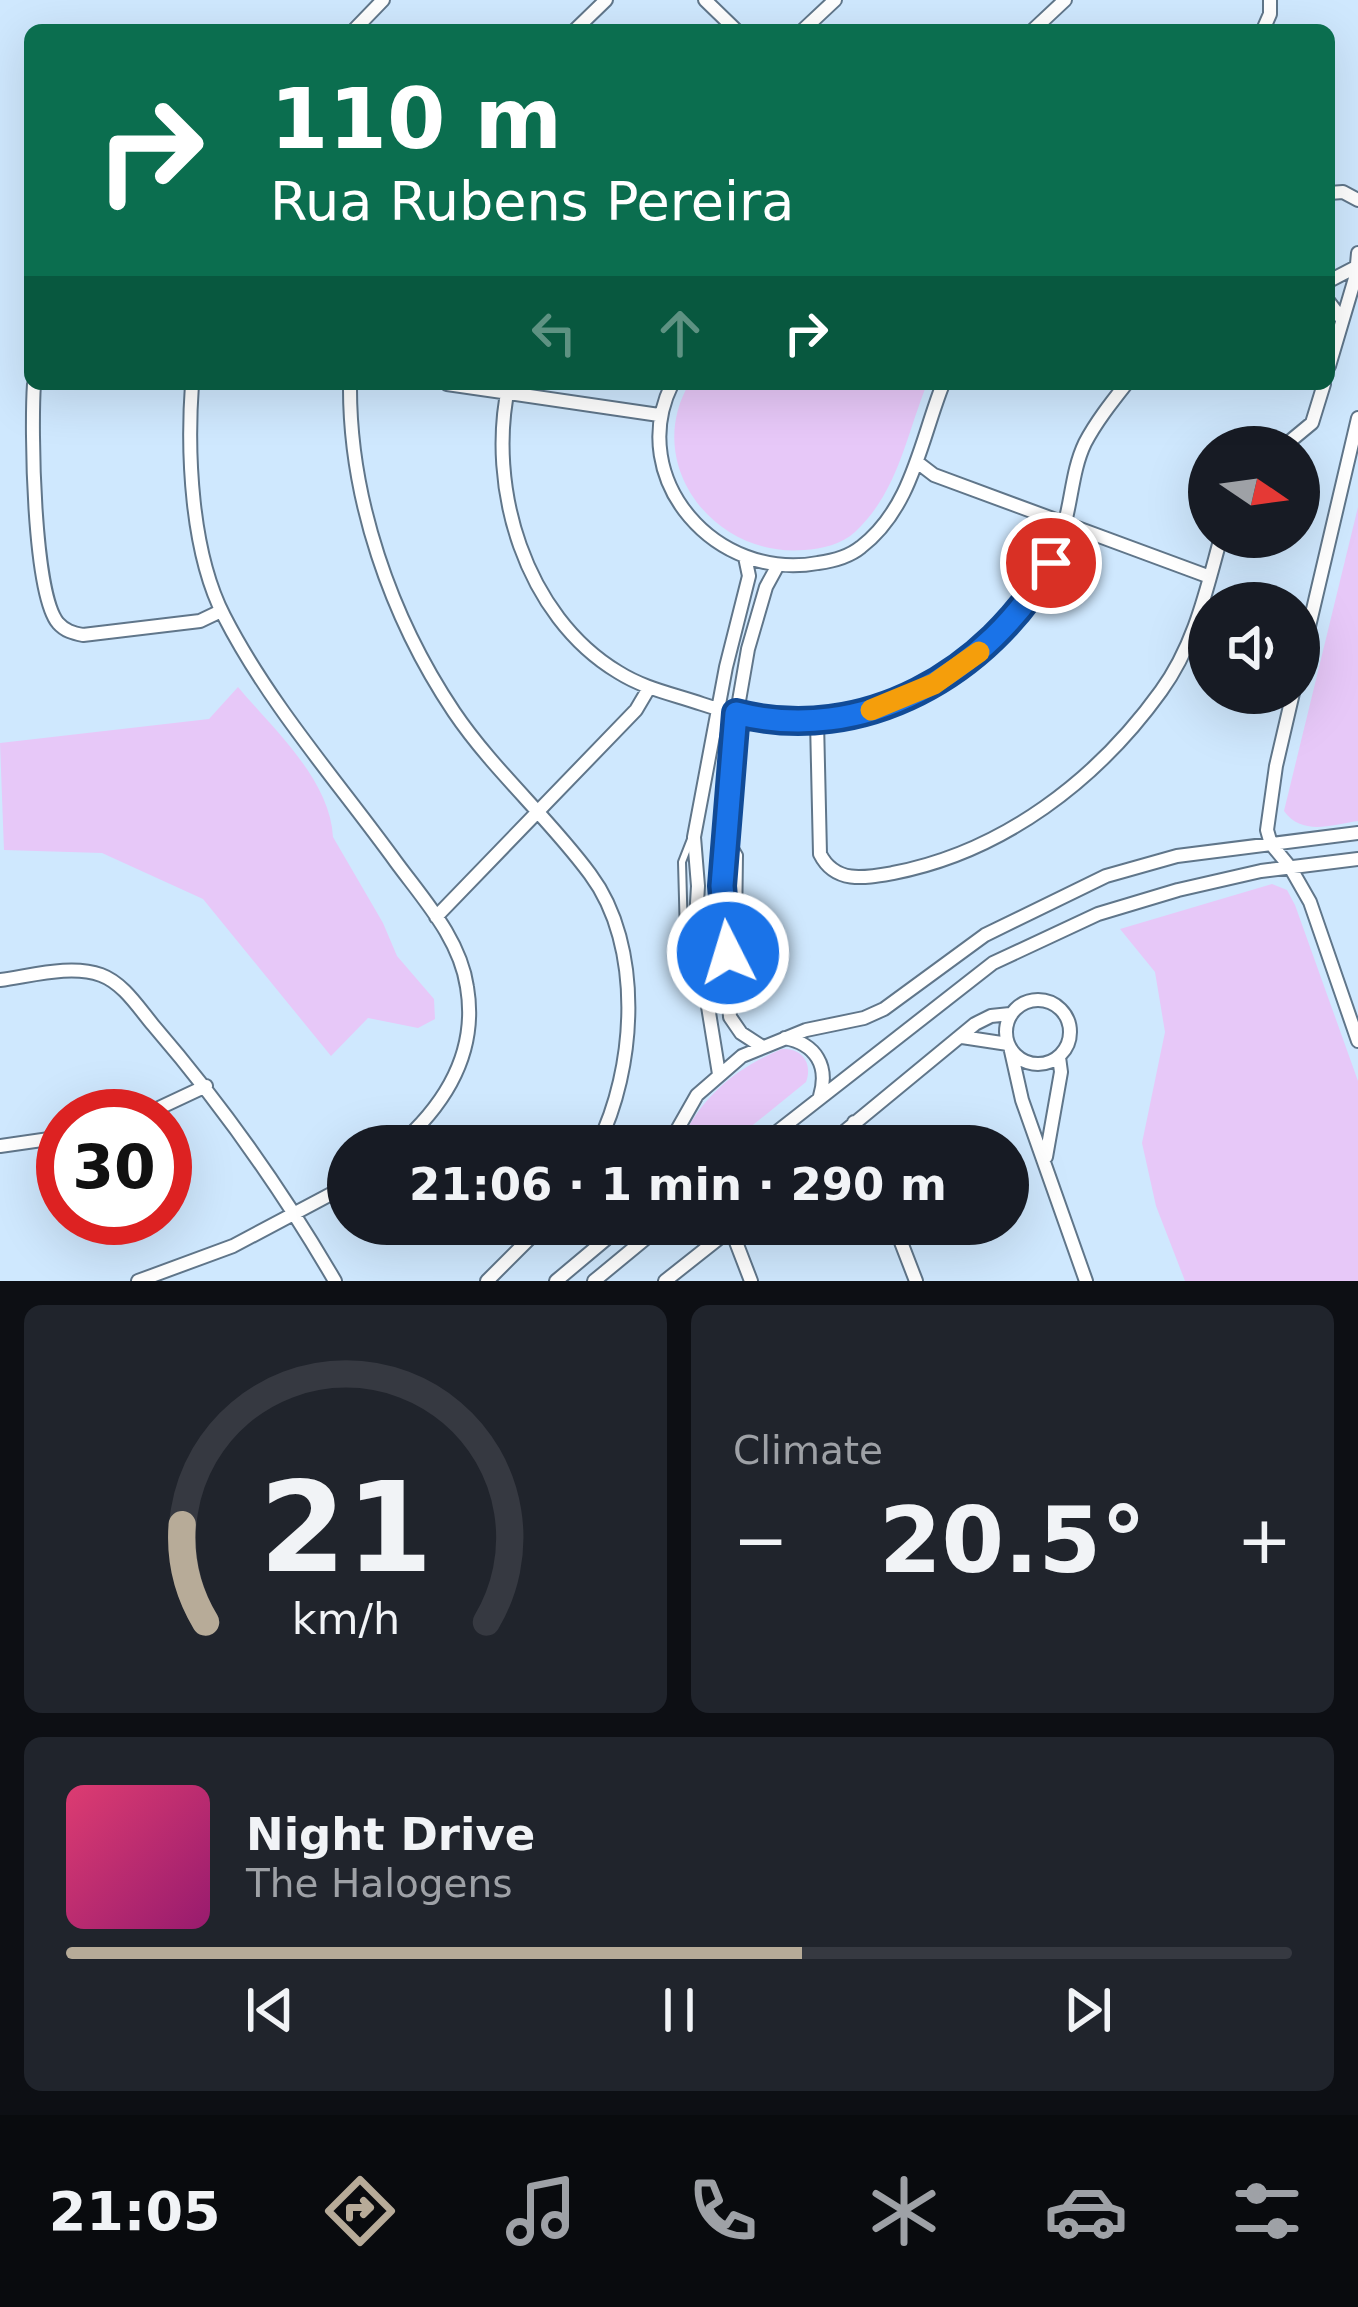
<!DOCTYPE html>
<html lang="en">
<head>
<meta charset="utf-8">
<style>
  :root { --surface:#171b24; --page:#20242c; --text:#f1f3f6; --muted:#9ea1a6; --line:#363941; --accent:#b7ab98 }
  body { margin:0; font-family:"DejaVu Sans",sans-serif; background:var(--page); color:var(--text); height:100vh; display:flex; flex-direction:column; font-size:45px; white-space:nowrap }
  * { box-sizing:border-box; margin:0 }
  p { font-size:39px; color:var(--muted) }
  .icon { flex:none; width:66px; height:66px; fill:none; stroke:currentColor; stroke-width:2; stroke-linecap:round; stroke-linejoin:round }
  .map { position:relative; height:1281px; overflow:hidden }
  .details { display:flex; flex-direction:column; gap:24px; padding:24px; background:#0d0f14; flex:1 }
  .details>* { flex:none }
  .hud { position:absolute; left:24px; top:24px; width:1311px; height:366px; border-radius:18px; box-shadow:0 12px 48px #0002; background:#0b6e4f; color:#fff; overflow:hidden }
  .needle { width:78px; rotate:103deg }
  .tools { position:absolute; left:1188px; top:426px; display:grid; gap:24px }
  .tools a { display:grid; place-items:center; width:132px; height:132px; border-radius:50%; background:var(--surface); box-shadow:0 12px 48px #0002; font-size:60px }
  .speed { position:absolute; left:36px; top:1089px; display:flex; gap:24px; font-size:60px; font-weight:700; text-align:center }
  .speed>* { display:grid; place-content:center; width:156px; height:156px; border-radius:50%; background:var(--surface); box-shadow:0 12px 48px #0002; line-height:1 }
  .speed .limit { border:18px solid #d22; background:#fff; color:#111 }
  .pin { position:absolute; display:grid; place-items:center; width:102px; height:102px; color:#fff; margin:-51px; border:6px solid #fff; border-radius:50%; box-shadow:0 3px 12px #0007 }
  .me { position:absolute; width:132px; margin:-66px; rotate:355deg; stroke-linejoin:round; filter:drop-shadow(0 0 9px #0008) }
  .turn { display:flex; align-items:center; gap:42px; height:252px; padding:0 48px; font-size:54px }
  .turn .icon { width:156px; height:156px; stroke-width:2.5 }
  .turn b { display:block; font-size:84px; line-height:102px }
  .lanes { display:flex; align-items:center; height:114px; padding:0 48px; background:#0003; justify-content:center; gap:60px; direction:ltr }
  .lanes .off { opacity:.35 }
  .big { font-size:90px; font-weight:800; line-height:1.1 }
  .details .tile { flex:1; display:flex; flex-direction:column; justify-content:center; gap:18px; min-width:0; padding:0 42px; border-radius:18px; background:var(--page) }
  .details .dial { align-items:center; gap:0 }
  .dial svg { height:312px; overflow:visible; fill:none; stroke:var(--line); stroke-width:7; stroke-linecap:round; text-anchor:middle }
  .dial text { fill:var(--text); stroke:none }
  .song { display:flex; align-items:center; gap:36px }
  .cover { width:144px; height:144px; border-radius:18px; background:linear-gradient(135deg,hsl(340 70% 55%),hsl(320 70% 35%)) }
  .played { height:12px; border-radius:6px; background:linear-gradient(90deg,var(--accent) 60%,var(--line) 60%) }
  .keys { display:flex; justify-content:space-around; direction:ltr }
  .heat { display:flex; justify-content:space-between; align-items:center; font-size:66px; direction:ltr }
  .details .tiles { flex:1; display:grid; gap:24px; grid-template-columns:1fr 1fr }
  .tile:last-child { grid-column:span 2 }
  .trip { position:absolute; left:327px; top:1125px; width:702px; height:120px; border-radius:60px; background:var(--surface); box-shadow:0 12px 48px #0002; font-weight:800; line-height:120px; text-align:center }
  .menu { display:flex; height:192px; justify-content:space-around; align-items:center; background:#090b0e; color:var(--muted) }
  .menu .icon { width:84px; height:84px }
  .menu .on { color:var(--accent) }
  .menu b { font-size:54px; color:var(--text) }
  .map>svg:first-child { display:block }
  .green { fill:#e7c8f8 }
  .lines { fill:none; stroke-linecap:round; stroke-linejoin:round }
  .lane-casing { stroke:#60768a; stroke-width:10 }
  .street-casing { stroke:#60768a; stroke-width:16 }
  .lane { stroke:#fff; stroke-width:6 }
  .street { stroke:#fff; stroke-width:12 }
  .route-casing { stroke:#114b97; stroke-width:30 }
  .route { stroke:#1a73e8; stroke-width:21 }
  .slow { stroke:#f59e0b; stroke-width:21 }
</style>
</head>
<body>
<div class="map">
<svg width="1358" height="1281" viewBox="0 0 1358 1281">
  <rect width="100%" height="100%" fill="#cfe8fe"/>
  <path class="green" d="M689 384H927C906 436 898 492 855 532 842 544 822 549 804 550 715 558 642 465 689 384Z
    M1358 507V821C1331 825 1302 836 1284 811Z
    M238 687C273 729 330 779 333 837L383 923 397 956 434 999 435 1019 418 1028 368 1018 331 1056 203 899 102 853 4 850 0 743 209 719Z
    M1272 884 1287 890 1295 905 1358 1081V1281H1185L1156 1206 1142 1143 1165 1032 1155 972 1120 929Z
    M782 1049C802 1048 813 1063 806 1082L727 1146H687L684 1134C707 1092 738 1067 782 1049Z"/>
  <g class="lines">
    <g class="lane-casing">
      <path id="lane" d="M727 939 738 929 739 855 729 838
        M691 940 684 935 682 862 691 839"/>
    </g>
    <g class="street-casing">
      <path id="street" d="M705 0 736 30
        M354 30 383 0
        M575 30 606 0
        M803 30 835 0
        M1033 30 1065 0
        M1263 30 1270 14V0
        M1329 193 1343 192 1358 200
        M1329 281 1354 268
        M1329 302 1341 318
        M1329 366 1356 275 1358 253
        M34 384C31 427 33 593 58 623 65 631 73 633 83 635L200 621 221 611
        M192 384C187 454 191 552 224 616 269 704 338 782 396 862 424 900 460 939 467 987 478 1052 445 1105 398 1146
        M350 384C349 498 391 618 454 712 494 771 548 817 590 874 644 946 636 1069 597 1146
        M447 384 659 415
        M509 384C486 487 525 616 618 672 645 689 673 694 702 704 794 736 890 719 968 661 1014 627 1050 578 1065 522 1072 496 1073 468 1085 443 1096 422 1111 403 1126 384
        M672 384C625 480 717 582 818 563 833 561 850 556 861 547 912 508 921 439 943 384
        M1283 447 1312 423 1324 384
        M917 462 934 475 1210 577
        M1299 669 1358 418
        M1293 693 1276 766 1267 830 1271 844 1290 867 1310 902 1358 1041
        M817 721 820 854C835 884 865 878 893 873 1003 852 1097 780 1161 691 1195 644 1206 591 1221 537
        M436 917 636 710 649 688
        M0 980C31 976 71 964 101 975 123 983 138 1007 153 1025 222 1105 282 1190 335 1281
        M1006 1032a32 32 0 1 1 64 0a32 32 0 1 1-64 0Z
        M962 1037 1008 1044
        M785 1038C816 1044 829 1066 820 1096
        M761 1046 741 1033 730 1017 722 886 731 747 748 649 766 587 778 565
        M1011 1051 1022 1100 1086 1281
        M719 1074 705 988 694 954 698 886 694 837 726 667 749 576 745 557
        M142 1116 206 1086
        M854 1122 863 1146
        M0 1146 63 1137
        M668 1146 697 1095 742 1056 806 1030 864 1018 884 1009 985 935 1106 876 1177 856 1358 833
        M759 1146 993 963 1098 914 1178 890 1261 871 1358 859
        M827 1146 975 1024 991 1016 1010 1014
        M1046 1157 1061 1072 1059 1057
        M894 1224 916 1281
        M731 1229 751 1281
        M138 1281 233 1246 348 1185
        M487 1281 544 1224
        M556 1281 624 1224
        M594 1281 663 1224
        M665 1281 737 1224"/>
    </g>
    <use href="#lane" class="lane"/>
    <use href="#street" class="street"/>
  </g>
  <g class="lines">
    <g class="route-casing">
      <path id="route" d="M728 953 722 886 736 713C863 746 989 673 1051 563"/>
    </g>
    <use href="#route" class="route"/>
    <path class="slow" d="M871 710 934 684 979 652"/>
  </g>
</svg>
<div class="tools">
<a><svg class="needle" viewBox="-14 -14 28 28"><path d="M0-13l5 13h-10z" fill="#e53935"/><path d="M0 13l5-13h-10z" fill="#9ea1a6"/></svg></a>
<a><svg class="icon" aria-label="sound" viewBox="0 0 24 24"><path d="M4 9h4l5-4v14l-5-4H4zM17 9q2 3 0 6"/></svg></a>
</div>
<div class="speed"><div class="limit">30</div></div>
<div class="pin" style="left:1051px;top:563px;background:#d93025"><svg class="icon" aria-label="arrive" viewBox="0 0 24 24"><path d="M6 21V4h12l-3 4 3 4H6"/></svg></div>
<svg class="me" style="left:728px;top:953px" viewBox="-20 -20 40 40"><circle r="17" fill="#1a73e8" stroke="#fff" stroke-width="3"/><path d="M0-11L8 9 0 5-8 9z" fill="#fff"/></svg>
<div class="trip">21:06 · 1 min · 290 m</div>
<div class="hud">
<div class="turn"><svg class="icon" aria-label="right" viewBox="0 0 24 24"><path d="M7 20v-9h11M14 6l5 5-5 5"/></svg><div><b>110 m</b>Rua Rubens Pereira</div></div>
<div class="lanes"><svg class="icon off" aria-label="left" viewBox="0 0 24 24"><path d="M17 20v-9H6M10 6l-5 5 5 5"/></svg><svg class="icon off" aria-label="ahead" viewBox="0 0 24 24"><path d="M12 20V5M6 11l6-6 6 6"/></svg><svg class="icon" aria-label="right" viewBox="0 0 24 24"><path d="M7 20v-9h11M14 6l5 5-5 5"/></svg></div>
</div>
</div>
<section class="details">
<div class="tiles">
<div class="tile dial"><svg viewBox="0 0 100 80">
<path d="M14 69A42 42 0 1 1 86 69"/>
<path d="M14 69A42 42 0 0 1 8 44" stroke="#b7ab98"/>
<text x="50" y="56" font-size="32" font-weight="700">21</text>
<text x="50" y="72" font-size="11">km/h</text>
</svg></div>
<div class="tile"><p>Climate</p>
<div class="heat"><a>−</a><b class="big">20.5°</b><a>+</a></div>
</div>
<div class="tile">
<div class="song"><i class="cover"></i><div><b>Night Drive</b><p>The Halogens</p></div></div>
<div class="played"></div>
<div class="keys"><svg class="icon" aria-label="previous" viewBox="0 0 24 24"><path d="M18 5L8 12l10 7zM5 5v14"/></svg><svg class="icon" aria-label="pause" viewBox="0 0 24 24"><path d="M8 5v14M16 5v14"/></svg><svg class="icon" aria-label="next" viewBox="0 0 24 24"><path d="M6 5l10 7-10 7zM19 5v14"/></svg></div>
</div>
</div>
</section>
<nav class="menu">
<b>21:05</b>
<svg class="icon on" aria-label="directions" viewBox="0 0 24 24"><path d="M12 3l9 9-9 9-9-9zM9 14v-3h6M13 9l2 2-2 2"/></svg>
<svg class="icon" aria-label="music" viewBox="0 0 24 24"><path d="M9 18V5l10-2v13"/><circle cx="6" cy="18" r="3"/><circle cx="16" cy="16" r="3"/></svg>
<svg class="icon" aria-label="phone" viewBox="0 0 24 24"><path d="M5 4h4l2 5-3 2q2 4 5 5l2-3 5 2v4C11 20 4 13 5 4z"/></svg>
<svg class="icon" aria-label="climate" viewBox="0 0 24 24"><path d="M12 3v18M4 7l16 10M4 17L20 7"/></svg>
<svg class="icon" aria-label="car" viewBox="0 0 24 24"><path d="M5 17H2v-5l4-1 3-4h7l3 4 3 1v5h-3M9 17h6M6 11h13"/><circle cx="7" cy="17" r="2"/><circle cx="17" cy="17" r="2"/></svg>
<svg class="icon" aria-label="filters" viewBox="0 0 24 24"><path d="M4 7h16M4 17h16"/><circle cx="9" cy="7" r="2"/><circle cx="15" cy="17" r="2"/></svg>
</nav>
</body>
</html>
